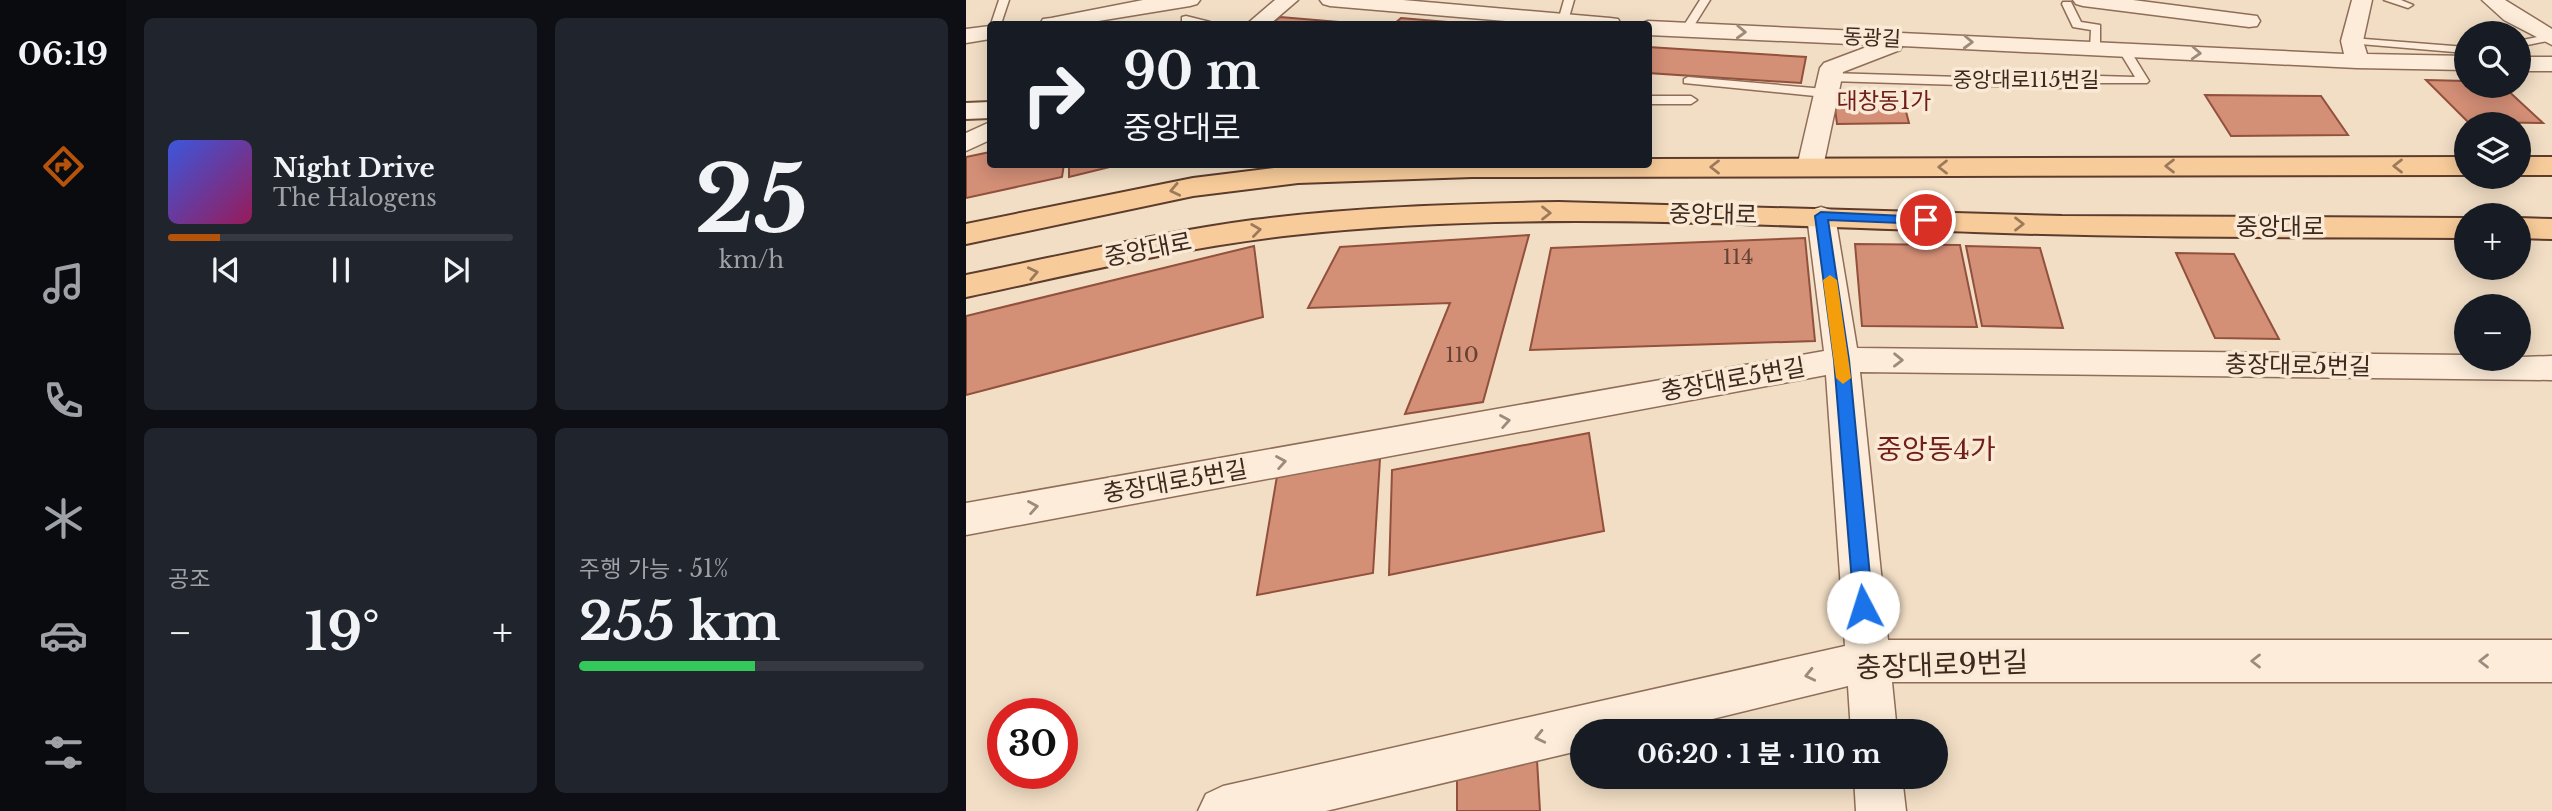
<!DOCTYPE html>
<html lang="ko">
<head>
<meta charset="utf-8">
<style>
  :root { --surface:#171b24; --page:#20242c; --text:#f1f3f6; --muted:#9ea1a6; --line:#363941; --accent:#b45309 }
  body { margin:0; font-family:"Libre Baskerville","Noto Sans KR",serif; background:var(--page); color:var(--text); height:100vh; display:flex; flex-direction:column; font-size:26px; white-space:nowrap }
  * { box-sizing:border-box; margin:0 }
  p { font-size:23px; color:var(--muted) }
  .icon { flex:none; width:38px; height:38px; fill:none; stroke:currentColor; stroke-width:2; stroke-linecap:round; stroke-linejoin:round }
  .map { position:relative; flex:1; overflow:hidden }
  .panel { display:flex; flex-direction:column; gap:18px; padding:18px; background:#0d0f14; width:840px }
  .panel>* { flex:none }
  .banner { position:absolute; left:21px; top:21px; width:665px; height:147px; border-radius:7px; box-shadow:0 4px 18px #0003; background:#171b24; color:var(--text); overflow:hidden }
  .controls { position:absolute; left:1488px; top:21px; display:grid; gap:14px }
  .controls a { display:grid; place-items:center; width:77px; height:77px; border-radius:50%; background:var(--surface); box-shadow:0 4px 18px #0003; font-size:35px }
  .speed { position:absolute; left:21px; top:698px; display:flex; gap:14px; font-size:35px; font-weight:700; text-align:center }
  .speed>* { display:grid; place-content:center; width:91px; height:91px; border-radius:50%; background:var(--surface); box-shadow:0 4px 18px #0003; line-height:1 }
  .speed .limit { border:10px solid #d22; background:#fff; color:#111 }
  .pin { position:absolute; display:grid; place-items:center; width:60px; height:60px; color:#fff; margin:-30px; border:4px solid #fff; border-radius:50%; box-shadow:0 2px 7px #0007 }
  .me { position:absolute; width:77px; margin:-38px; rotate:355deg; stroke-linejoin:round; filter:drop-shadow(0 0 5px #0008) }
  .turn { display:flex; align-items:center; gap:24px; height:147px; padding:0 21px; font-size:32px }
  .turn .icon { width:91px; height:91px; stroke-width:2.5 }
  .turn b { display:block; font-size:49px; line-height:60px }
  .big { font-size:52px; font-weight:700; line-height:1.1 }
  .panel .widget { flex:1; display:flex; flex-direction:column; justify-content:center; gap:10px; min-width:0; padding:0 24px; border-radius:10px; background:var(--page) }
  .panel .dial { align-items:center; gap:0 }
  .dial b { font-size:91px; line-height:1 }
  .song { display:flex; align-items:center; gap:21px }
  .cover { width:84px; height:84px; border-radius:10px; background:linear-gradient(135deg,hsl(230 70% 55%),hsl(330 70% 35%)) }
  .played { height:7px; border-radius:4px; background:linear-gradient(90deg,var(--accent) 15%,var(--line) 15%) }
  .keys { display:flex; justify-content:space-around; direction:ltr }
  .heat { display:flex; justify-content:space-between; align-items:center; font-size:38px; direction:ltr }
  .charge { height:10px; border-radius:5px; background:linear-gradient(90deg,#34c759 51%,var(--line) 0) }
  .panel .tiles { flex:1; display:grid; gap:18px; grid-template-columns:repeat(2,1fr) }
  .trip { position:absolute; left:604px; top:719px; width:378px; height:70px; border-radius:35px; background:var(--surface); box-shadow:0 4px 18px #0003; font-weight:700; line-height:70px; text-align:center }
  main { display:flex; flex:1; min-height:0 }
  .tab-bar { display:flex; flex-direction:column; width:126px; justify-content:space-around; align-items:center; background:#090b0e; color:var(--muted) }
  .tab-bar .icon { width:49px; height:49px }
  .tab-bar .active { color:var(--accent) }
  .tab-bar b { font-size:32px; color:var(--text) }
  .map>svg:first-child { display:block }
  .building { fill:#d48f77; stroke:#91513c; stroke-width:2 }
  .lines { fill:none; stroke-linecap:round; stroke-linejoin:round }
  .service-casing { stroke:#8f6d59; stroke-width:3 }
  .minor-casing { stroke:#8f6d59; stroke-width:3 }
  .secondary-casing { stroke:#714e3c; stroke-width:4 }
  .primary-casing { stroke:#5d3c2d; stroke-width:4 }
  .service { fill:#fcecd9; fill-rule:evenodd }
  .minor { fill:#fcecd9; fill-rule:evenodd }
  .secondary { fill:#fcecd9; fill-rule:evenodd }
  .primary { fill:#f8cc9a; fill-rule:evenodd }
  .oneway { stroke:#9d8a7c }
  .oneway2 { stroke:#9b7a5c }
  .route { fill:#1a73e8; stroke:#114b97; stroke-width:2 }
  .slow { fill:#f59e0b }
  .labels { text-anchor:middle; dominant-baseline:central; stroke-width:7; stroke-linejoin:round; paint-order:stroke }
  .far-street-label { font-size:21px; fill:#3e291e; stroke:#f9e9d5 }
  .number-label { font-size:21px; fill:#644234 }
  .far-quarter-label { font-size:23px; fill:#6f1e19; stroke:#f9e9d5 }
  .street-label { font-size:24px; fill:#3e291e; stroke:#f9e9d5 }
  .quarter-label { font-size:28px; fill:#6f1e19; stroke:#f9e9d5 }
  .near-street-label { font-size:28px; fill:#3e291e; stroke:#f9e9d5 }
</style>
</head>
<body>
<main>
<nav class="tab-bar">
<b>06:19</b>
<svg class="icon active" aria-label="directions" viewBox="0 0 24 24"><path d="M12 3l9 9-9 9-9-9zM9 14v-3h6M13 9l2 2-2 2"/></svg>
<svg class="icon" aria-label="music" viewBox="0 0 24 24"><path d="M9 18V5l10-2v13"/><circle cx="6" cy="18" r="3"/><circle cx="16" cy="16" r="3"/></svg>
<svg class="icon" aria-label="phone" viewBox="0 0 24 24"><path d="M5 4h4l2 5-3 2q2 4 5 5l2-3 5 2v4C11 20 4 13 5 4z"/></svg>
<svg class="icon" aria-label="climate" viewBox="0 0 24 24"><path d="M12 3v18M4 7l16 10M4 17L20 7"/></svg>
<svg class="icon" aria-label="car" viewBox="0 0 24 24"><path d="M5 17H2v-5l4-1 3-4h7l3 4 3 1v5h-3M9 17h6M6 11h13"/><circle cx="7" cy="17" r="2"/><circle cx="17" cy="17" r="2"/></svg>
<svg class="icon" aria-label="filters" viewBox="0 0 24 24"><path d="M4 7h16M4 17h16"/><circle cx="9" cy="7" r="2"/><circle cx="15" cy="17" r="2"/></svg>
</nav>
<section class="panel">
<div class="tiles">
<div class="widget">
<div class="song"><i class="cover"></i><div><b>Night Drive</b><p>The Halogens</p></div></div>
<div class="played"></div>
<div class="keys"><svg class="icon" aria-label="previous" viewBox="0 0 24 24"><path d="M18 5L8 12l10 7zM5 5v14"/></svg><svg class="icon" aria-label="pause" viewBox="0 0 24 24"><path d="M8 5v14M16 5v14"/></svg><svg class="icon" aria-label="next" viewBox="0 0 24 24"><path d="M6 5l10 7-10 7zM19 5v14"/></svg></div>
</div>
<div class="widget dial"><b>25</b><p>km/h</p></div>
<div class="widget"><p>공조</p>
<div class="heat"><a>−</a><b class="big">19°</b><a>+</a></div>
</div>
<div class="widget"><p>주행 가능 · 51%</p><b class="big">255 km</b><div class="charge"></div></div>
</div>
</section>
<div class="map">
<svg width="1586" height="811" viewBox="0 0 1586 811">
  <rect width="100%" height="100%" fill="#f2dec5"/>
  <path class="building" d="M314 17 397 24H305Z
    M435 18 505 24H428Z
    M682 47 840 57 835 83 682 73Z
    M1460 80 1500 81V86H1537L1577 123 1502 122Z
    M1239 95 1355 96 1382 135 1265 136Z
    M868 100H937L943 123 871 124Z
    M24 152V164H98L96 177 0 198V157Z
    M103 164H156L103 177Z
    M563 235 517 402 439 414 484 303 342 308 374 247Z
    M839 238 849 341 564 350 585 248Z
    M889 244 994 245 1011 327 896 326Z
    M288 246 297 317 0 395V316Z
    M1000 246 1074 248 1097 328 1016 326Z
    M1210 253 1268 254 1313 339 1249 338Z
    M623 433 638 531 423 575 426 470Z
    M414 459 407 573 291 595 311 476Z
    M571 760 574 811H491V778Z"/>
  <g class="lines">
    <g class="service-casing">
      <path id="service" d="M33 0H43L35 24H25Z
        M598 0H608L602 21 597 24 592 21Z
        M734 0H744L724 32H716L715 30Z
        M1418 0H1435L1447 5 1442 8Z
        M1097 2H1105L1115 22 1134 25V50L1124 48 1125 30 1107 27 1096 4Z
        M220 16 244 22 245 24 216 21V17Z
        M1585 34 1586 40 1552 47V41Z
        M1386 38 1500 47V53L1382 43V39Z
        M1158 46 1162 47 1183 81 1181 83H1101L1095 88 864 81 858 77 864 73 1091 80 1097 75 1169 77 1152 49Z
        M722 77 859 89 865 93 859 97 718 83V79Z
        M682 96H725L731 100 725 104H682Z"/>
    </g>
    <g class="minor-casing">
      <path id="minor" d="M177 0H234L231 4 224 6 114 24H74L77 19 85 18Z
        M309 0H332L304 24H281Z
        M354 0H437L644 18 652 19 655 24H575L364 6 357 4Z
        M1107 0H1167L1283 15 1291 16 1294 21 1291 26 1283 27 1117 6 1110 4Z
        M1386 0H1406L1397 41 1401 54 1500 56V70L1391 68 936 46 934 50 877 72 857 167 853 173 844 175 835 173 831 167 854 68 858 63 906 45 682 35V24H674L682 21 1378 54 1375 41Z
        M1516 0H1539L1586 29V45L1538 20Z
        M24 26V39L0 43V29Z
        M1552 57H1586V71H1552Z
        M24 122V140L0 151V133Z
        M855 207 865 210 869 216 891 348 1500 355V359L1586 356V380L894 372 922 640H1586V682H926L931 732H885L882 686 693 732H616V750L360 811H232L240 794 257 786 879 646 860 375 0 535V503L858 351 841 216 845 210Z
        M888 777H936L940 811H890Z"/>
    </g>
    <g class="secondary-casing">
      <path id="secondary" d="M24 102V118L0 119V103Z"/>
    </g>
    <g class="primary-casing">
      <path id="primary" d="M1500 157V175L506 177 332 183 227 196 0 244V224L227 178 332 165 682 164V159Z
        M1552 157H1586V175H1552Z
        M593 202 1096 216 1500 218V238C1336 237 1172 238 1008 232 781 225 553 210 327 235 217 247 108 274 0 297V275C95 256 190 233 287 220 388 207 491 204 593 202Z
        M1552 218 1586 219V239L1552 238Z"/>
    </g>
    <use href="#service" class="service"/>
    <use href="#minor" class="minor"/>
    <use href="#secondary" class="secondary"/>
    <use href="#primary" class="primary"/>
  </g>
  <defs><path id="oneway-chevron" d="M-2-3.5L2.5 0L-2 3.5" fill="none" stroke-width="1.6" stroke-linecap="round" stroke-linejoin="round" transform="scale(1.75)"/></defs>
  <g class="oneway">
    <use href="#oneway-chevron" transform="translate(775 32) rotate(2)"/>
    <use href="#oneway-chevron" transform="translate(1002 42) rotate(2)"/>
    <use href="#oneway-chevron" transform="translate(1230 53) rotate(3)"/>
    <use href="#oneway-chevron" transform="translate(932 360) rotate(1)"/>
    <use href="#oneway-chevron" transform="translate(539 421) rotate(-10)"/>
    <use href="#oneway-chevron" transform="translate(315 462) rotate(-10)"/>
    <use href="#oneway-chevron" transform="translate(67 507) rotate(-10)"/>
    <use href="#oneway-chevron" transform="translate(1290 661) rotate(180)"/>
    <use href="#oneway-chevron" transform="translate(1518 661) rotate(180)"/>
    <use href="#oneway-chevron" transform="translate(844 675) rotate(167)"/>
    <use href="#oneway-chevron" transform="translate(574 737) rotate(167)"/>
  </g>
  <g class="oneway2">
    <use href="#oneway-chevron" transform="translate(1204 166) rotate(180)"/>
    <use href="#oneway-chevron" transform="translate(1432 166) rotate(180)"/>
    <use href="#oneway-chevron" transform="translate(749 167) rotate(180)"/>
    <use href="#oneway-chevron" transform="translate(977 167) rotate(180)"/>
    <use href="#oneway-chevron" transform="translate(209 190) rotate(168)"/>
    <use href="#oneway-chevron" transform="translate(580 213)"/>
    <use href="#oneway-chevron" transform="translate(1053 224)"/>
    <use href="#oneway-chevron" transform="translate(290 230) rotate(-8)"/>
    <use href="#oneway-chevron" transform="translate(67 273) rotate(-12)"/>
  </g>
  <path class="route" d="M855 212 960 217 967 220 960 224 862 220 883 360 907 607 904 613 897 615 890 613 888 607 868 360 849 216Z"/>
  <path class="slow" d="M864 275 871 280 885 378 877 384 870 378 857 280Z"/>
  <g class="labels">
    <g class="far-street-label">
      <text transform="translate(906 38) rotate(3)">동광길</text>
      <text x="1060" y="80">중앙대로115번길</text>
    </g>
    <g class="number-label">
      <text x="772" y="257">114</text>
      <text x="496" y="355">110</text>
    </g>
    <g class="far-quarter-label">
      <text x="918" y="101">대창동1가</text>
    </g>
    <g class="street-label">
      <text transform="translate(747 214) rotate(1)">중앙대로</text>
      <text x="1314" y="226">중앙대로</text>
      <text transform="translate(182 249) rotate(-11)">중앙대로</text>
      <text transform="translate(1332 365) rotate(1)">충장대로5번길</text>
      <text transform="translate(767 379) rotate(-10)">충장대로5번길</text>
      <text transform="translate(209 481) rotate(-10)">충장대로5번길</text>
    </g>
    <g class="quarter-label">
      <text x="970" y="449">중앙동4가</text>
    </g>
    <g class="near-street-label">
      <text transform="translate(976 665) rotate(-2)">충장대로9번길</text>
    </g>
  </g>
</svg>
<div class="controls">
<a><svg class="icon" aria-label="search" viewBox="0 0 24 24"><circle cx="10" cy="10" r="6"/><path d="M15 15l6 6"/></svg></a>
<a><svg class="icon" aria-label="layers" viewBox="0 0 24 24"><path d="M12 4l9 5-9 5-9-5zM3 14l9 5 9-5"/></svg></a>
<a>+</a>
<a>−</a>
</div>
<div class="speed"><div class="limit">30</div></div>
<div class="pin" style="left:960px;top:220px;background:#d93025"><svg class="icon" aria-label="arrive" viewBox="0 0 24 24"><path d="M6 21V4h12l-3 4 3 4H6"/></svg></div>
<svg class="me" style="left:897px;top:607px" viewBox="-20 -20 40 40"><circle r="19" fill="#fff"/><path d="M0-13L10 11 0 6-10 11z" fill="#1a73e8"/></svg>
<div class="trip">06:20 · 1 분 · 110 m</div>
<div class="banner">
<div class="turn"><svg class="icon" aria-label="right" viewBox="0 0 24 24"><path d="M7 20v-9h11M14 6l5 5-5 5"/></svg><div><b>90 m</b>중앙대로</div></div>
</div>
</div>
</main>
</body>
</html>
